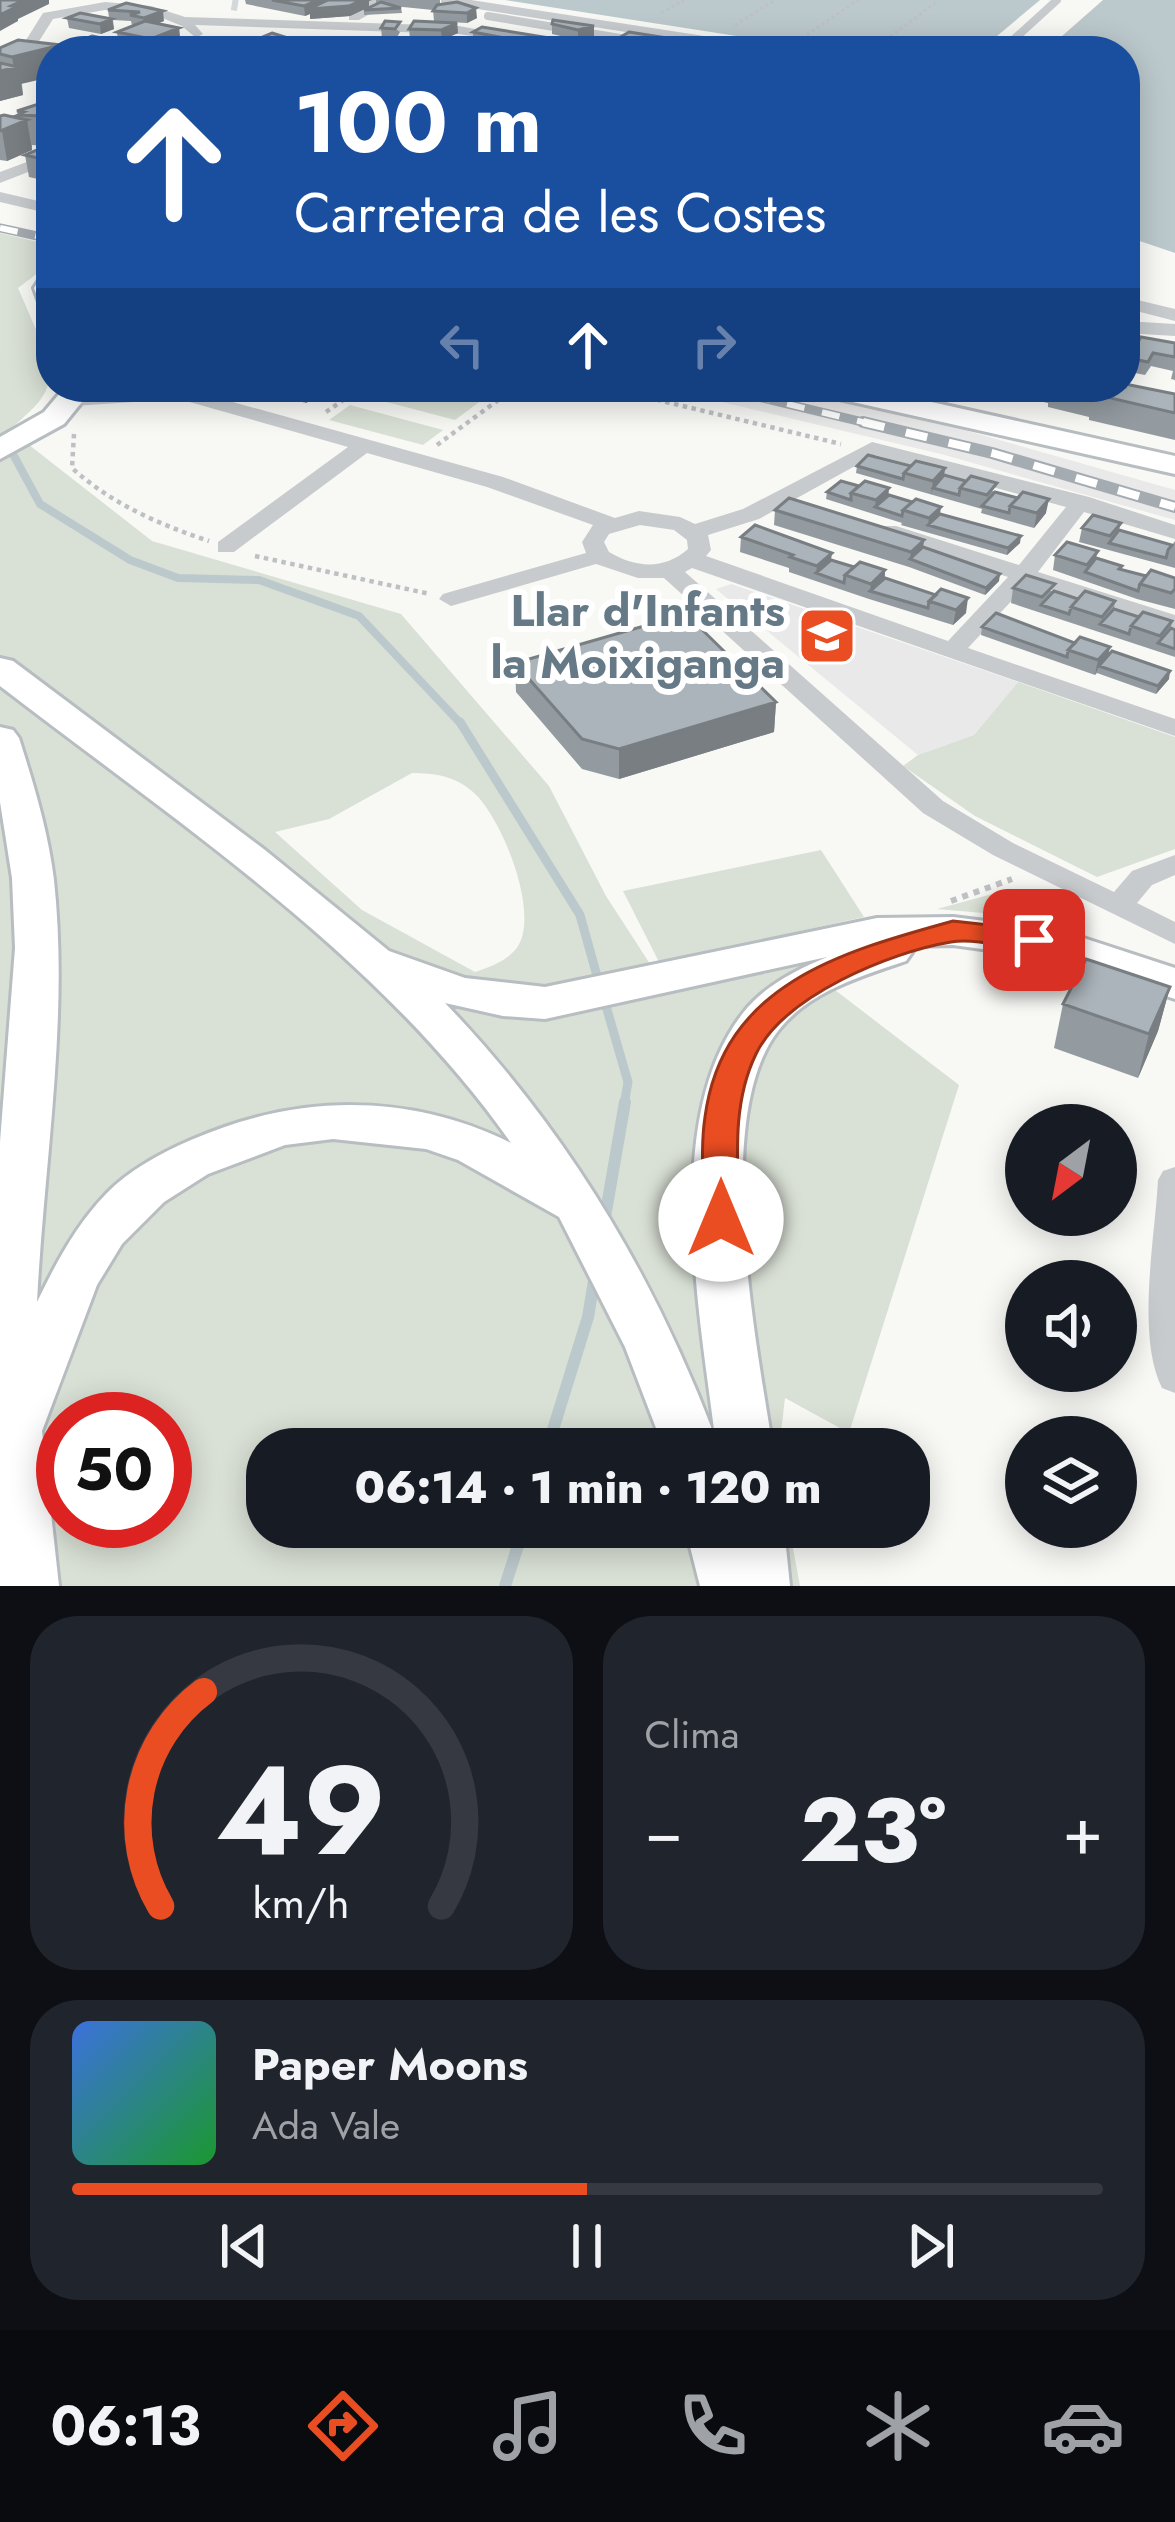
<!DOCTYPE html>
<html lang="es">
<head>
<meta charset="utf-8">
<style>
  :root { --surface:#171b24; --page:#20242c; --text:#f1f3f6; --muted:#9ea1a6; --line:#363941; --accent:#eb4d22 }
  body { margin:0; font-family:Jost,sans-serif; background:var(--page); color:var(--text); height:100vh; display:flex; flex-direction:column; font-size:45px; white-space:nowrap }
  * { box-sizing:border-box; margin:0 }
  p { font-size:39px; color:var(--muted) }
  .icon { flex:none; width:66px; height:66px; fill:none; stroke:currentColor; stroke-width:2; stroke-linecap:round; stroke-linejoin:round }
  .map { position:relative; height:1586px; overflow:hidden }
  .sheet { display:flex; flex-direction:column; gap:30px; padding:30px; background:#0d0f14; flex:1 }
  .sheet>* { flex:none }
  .top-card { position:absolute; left:36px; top:36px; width:1104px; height:366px; border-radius:48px; box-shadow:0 6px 30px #0003; background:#1a4fa0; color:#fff; overflow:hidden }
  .needle { width:78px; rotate:212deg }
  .fabs { position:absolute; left:1005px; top:1104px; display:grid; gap:24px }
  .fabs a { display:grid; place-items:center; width:132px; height:132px; border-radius:50%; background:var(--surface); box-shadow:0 6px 30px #0003; font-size:60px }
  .speed { position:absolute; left:36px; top:1392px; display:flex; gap:24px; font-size:60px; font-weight:700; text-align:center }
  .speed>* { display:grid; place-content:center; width:156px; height:156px; border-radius:50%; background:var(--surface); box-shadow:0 6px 30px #0003; line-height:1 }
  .speed .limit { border:18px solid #d22; background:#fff; color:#111 }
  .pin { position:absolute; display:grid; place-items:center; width:102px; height:102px; color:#fff; margin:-51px; border-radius:24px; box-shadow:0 6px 18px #0006 }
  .me { position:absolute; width:132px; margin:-66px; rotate:0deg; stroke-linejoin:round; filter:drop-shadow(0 0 9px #0008) }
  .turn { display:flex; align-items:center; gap:42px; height:252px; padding:0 60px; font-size:54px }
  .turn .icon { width:156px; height:156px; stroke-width:2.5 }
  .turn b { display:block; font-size:84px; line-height:102px }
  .lanes { display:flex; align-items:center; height:114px; padding:0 60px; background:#0003; justify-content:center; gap:60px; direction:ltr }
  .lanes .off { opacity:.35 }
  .big { font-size:90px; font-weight:800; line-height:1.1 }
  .sheet .tile { flex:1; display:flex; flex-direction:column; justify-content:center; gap:18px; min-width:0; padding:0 42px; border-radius:48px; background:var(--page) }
  .sheet .dial { align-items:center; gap:0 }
  .dial svg { height:312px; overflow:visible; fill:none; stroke:var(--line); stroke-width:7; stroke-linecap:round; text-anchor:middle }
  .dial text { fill:var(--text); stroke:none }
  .song { display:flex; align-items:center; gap:36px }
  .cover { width:144px; height:144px; border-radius:18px; background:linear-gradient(135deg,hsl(220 70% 55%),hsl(130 70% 35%)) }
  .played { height:12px; border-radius:6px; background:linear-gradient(90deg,var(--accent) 50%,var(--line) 50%) }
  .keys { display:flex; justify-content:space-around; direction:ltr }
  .heat { display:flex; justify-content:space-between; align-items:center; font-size:66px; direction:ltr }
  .sheet .tiles { flex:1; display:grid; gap:30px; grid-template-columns:1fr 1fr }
  .tile:last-child { grid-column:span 2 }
  .trip { position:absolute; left:246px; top:1428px; width:684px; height:120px; border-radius:48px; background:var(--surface); box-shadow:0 6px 30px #0003; font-weight:800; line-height:120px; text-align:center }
  .menu { display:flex; height:192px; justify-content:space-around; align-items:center; background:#090b0e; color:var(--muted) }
  .menu .icon { width:84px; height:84px }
  .menu .selected { color:var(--accent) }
  .menu b { font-size:54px; color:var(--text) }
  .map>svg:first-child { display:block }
  .built { fill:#e8e9e8 }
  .green { fill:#d9e0d5; fill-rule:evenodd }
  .water { fill:#bcc9cc }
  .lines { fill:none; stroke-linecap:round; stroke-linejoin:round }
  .stream-far2 { stroke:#bcc9cc; stroke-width:8 }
  .stream-far1 { stroke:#bcc9cc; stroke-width:9 }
  .stream { stroke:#bcc9cc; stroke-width:12 }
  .street-tunnel { stroke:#d3d8da; stroke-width:14; stroke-dasharray:14 8; stroke-linecap:butt }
  .secondary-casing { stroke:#b7bdc1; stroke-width:6 }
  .path-far2 { stroke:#bec1c3; stroke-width:3; stroke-dasharray:3 3; stroke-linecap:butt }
  .path-far1 { stroke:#bec1c3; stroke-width:4.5; stroke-dasharray:4.5 4.5; stroke-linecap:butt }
  .path { stroke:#bec1c3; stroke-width:6; stroke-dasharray:6 6; stroke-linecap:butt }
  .lane { stroke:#c7cbce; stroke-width:8 }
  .street { fill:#c7cbce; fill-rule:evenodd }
  .secondary { fill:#fff; fill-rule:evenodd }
  .rail-far1-casing { stroke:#a5acb1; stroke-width:9 }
  .rail-casing { stroke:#a5acb1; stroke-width:12 }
  .rail-far1 { stroke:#fff; stroke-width:6; stroke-dasharray:18; stroke-linecap:butt }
  .rail { stroke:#fff; stroke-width:8; stroke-dasharray:22; stroke-linecap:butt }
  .wall { fill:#939ba0 }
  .shaded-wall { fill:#787e82 }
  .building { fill:#abb4ba; stroke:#787e82; stroke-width:3 }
  .route { fill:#eb4d22; stroke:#993216; stroke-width:3 }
  .labels { text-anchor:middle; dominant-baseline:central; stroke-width:12; stroke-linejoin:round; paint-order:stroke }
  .poi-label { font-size:45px; font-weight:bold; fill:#657987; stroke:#fff; text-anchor:end }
</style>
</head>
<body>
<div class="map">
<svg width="1175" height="1586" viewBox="0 0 1175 1586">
  <rect width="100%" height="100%" fill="#f8f8f5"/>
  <path class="built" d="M659 387H779L964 430 1175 490V520L941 454Z
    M731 584 1018 682 974 735 918 755 716 589Z"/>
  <path class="green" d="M0 233 51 245V263L18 288 51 364C51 399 32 408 10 430L152 541 401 614 549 786 606 896 652 967 801 964 959 1085 849 1433 785 1398 779 1449H267V1527H789L800 1586H0ZM412 773C435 773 455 776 473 792 502 817 542 917 516 949 505 962 490 967 475 972L362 910 275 832 329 819ZM63 1419H165V1521H63Z
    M376 387H465L490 394 455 420 364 396Z
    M350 405 443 430 423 445 329 420Z
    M1018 682 1175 737V849L1097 877 975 816 903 766 918 755 974 735Z
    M821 850 864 917 659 962 623 891Z
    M1007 890 1077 928 1018 916 937 909Z"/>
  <path class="water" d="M505 0H1040L979 51H833Z
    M1103 0H1175V253L1125 236V51H1045Z"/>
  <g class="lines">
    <path class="stream-far2" d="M14 456 40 504 130 560 178 578 259 580 359 616 462 725"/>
    <path class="stream-far1" d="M460 722 580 915 599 983
      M604 999 628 1082 624 1105"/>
    <path class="stream" d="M604 1223 625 1102
      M547 1449 588 1317 595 1275
      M505 1586 524 1527"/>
    <path class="street-tunnel" d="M232 3 238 4"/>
    <g class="secondary-casing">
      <path id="secondary" d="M51 273V312L42 310 34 288 42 276Z
        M65 387H94L64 424 0 459V437L44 412Z
        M812 387H864L1175 456V474L826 396Z
        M0 658 13 661 265 850 389 951 465 978 545 987 877 918 953 917 1059 930 1175 968V999L1055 959 953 945 909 946 913 951 906 961C861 976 808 992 778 1031 711 1117 757 1346 773 1449H664L625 1347 559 1217 458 1160 426 1149 333 1139 285 1145 208 1174 164 1202 122 1244 97 1285 42 1431 59 1586H0V1142L15 948 12 878 0 802V727L13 730 19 738C34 785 48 831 54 880 69 1020 44 1162 37 1302 56 1263 76 1225 106 1194 129 1170 161 1153 191 1140 296 1094 408 1092 511 1143 380 956 179 824 0 686ZM827 957C796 970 764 986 743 1013 661 1118 700 1314 715 1437 653 1273 566 1129 445 1003L503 1016 545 1019Z
        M685 1527H784L790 1586H700Z"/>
    </g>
    <path class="path-far2" d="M661 13 684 0
      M735 25 775 0
      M792 45 858 0
      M871 51 935 3"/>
    <path class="path-far1" d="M604 387 841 444
      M326 412 362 387
      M74 434 72 468C112 504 158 524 209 541
      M437 445 516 387
      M255 556 430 594"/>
    <path class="path" d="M951 901 1012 879"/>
    <path class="lane" d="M445 0 775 51
      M488 16 632 40
      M1001 51 1057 0"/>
    <path class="street" d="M369 0H385L386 5 359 20H349V14L366 6Z
      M105 2 151 6 185 17 459 26 516 37 509 41 459 34 195 25 203 34 196 38 182 26 150 13 105 10 53 19 36 46 0 66V56L26 40 43 13Z
      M263 36 268 43 158 51 187 40Z
      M51 153V163L0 183V172Z
      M0 192 51 204V214L0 202Z
      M1125 297 1175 309V321L1125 308Z
      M1125 321 1175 324V336L1125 333Z
      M147 387H179L503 477 615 518 639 511 680 517 695 524 743 509 872 442 1089 497 1175 525V539L1084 512 1038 572 1175 615V630L1028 583 968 648 1175 719V736L692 568 685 572 943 801 1013 843 1114 892 1132 871 1175 855V875L1152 885 1137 903 1175 922V944L993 855 923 813 664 578H638L596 564 451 606 439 599 443 594 586 553 582 542 593 525 487 487 367 453 234 552H218V542L348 447 179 399 73 406 63 400 73 394ZM875 455 1066 507 1019 565 896 526H880V536L1008 577 948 641 706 556 711 550 708 535 759 519ZM640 525 674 530 687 540 688 549C664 570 636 568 609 552L604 542 609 534Z
      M1175 1167V1393L1162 1388C1136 1336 1155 1238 1158 1180L1163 1171Z"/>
    <use href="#secondary" class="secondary"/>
    <g class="rail-far1-casing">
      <path id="rail-far1" d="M0 228 51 239
        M717 387 875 425"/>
    </g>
    <g class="rail-casing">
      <path id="rail" d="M863 422 992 453 1175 507"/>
    </g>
    <use href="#rail-far1" class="rail-far1"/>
    <use href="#rail" class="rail"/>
  </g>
  <path class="wall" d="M245 0H324L325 2 372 0 369 1V7L350 16 310 19V14L305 16 246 4Z
    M376 0H440V4L457 2 477 18 467 23 434 21 433 10 393 6 401 8 402 13 364 15V10L378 4 376 3Z
    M126 3 164 21 156 24 179 28 180 38 153 49 120 42 121 51H63L62 48 118 42 117 32 132 25 131 21 113 20 114 29 101 34 69 28 67 18H109L108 10Z
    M385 21 400 32 396 39 382 38 381 28Z
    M457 23 458 33 442 40 410 39 409 29Z
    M552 24 594 26V37L578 40 552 34Z
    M473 32 593 51H517L473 43Z
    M619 38 679 40 727 50 767 51H634L619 49Z
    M18 40 23 95 0 101V48Z
    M251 42 304 43 305 51H252Z
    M50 96H51V143L46 146 32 145V150L7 161 0 160V116L19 118 17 111 51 100Z
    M51 144V182L29 177 25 155Z
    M1175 343V380L1171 379 1173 371 1151 366 1145 375 1125 371 1128 358Z
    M246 387H330L306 403Z
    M976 387H1125L1175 394V440L1089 420V417L1048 407V403Z
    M857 466 945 468 944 475 996 492 1046 513 1034 528 981 513 982 509 856 473Z
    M827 492 889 495 1020 543 1007 555 901 525 902 523 826 499Z
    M775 510 924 540 923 547 999 581 985 595 909 567 774 525Z
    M1121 523 1119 530 1172 545 1175 541V568L1079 542 1082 528Z
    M741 537 854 567 885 570V578L966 613 953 625 869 599 789 572V568L740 552Z
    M1098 551 1096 558 1121 569 1146 576 1175 578V609L1137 599 1053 570 1055 555Z
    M1013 588 1054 591 1078 599 1115 601 1114 609 1139 617 1172 621 1171 628 1175 630V657L1011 603Z
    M982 627 1108 655 1169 679 1156 694 1097 673 1095 675 981 635Z
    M515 663 776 702 774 732 619 779 582 769 516 692Z
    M1170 987 1158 1031 1138 1078 1054 1048 1063 1004Z"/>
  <path class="shaded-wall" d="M24 0H49V4L18 19V21L0 31V15L11 6Z
    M319 0H324L325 8 358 0H372L369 1V7L350 16 310 19V14L305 16 304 6Z
    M476 8 477 18 467 23V13Z
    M163 11 164 21 145 28 144 18Z
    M112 19 114 29 101 34 100 24Z
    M457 23 458 33 442 40 441 30Z
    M594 26V37L578 40V30Z
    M179 28 180 38 153 49 151 39Z
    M120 42 121 51H97Z
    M304 43 305 51H289Z
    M61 45 62 51H51V77L21 84 23 95 0 101V71L14 68 12 57Z
    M51 112V143L46 146 41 116Z
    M27 120 32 150 7 161 2 131Z
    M305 387H330L306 403Z
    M945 468 943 483 933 488 931 495 933 481Z
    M889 488 888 502 875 507 874 514 876 500Z
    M1049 499 1046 513 1034 528 1037 513Z
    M941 507 939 521 928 525 927 533 929 518Z
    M1021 536 1020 543 1007 555 1008 548Z
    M924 540 922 554 910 559 909 567 911 552Z
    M832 553 830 567 816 573 817 566Z
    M885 570 884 585 870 591 871 584Z
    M1000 574 999 581 985 595 986 588Z
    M968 598 966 613 953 625 956 610Z
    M1110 647 1107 662 1099 666 1095 675 1098 660Z
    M1170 671 1169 679 1156 694 1158 686Z
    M776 702 774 732 619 779V749Z
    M1170 987 1158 1031 1138 1078 1149 1034Z"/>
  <path class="building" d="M0 0H24L11 6 16 7 0 15Z
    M272 0H319L304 6Z
    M328 0H362L349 6 309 9Z
    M381 2 401 8 364 10Z
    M457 2 476 8 467 13 433 11 437 5Z
    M126 3 163 11 144 18 130 15 140 12 108 10Z
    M80 13 112 19 100 24 67 18Z
    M553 20 594 26 578 30 552 24Z
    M145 21 179 28 151 39 117 32Z
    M385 21 400 22 395 29 381 28Z
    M414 21 457 23 441 30 409 29Z
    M482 27 593 45 583 51H572L473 32Z
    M629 32 679 40 670 46 619 38Z
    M272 33 304 43 289 51H282L251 42Z
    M92 36 120 42 97 51H78L62 48Z
    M685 38 727 50 735 45 767 50 699 51 688 48 692 46 676 43Z
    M18 40 61 45 12 57 0 54V48Z
    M180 44 227 51H180L168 48Z
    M454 46 483 51H443Z
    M0 63 18 67 0 71Z
    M51 100V112L41 116 18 115 24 112 17 111Z
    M4 115 27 120 0 131V116Z
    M51 144V161L25 155Z
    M1141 337 1175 343V357L1153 353 1148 362 1128 358Z
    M1125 384 1175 394V413L1093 394 1096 391 1076 387H1125Z
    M868 455 911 466 904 473 903 479 857 466Z
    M916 461 945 468 933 481 904 473Z
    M944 475 966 481 960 488 959 495 933 488Z
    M971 476 997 483 987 495 960 488Z
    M841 481 859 486 851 493V500L827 492Z
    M865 481 889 488 876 500 851 493Z
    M995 492 1018 498 1010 506 1009 513 982 506Z
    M1023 492 1049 499 1037 513 1010 506Z
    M889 495 912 502 903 510 902 516 875 507Z
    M789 498 924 540 911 552 775 510Z
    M916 499 941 507 929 518 903 510Z
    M940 514 1021 536 1008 548 928 525Z
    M1093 515 1121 523 1110 536 1082 528Z
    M755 525 832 553 817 566 790 557 793 555 741 537Z
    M1119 530 1172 545 1168 550 1166 558 1109 543Z
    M1067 542 1098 551 1087 565 1055 555Z
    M923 547 1000 574 986 588 910 559Z
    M1096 558 1122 566 1119 569 1146 576 1140 584 1138 591 1085 572Z
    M831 560 854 567 845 575 844 583 816 573Z
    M860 562 885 570 871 584 845 575Z
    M1151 570 1175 578V589L1171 593 1140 584Z
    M1026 575 1055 584 1042 597 1013 588Z
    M885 578 936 595 929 601 928 608 870 591Z
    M941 589 968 598 956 610 929 601Z
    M1054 591 1078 599 1071 607 1069 614 1041 605Z
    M1085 591 1115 601 1102 617 1071 607Z
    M1114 609 1139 617 1131 626 1129 634 1100 624Z
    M1143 612 1172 621 1160 636 1131 626Z
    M996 613 1075 643 1068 650 1067 657 982 627Z
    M686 614 776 702 619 749 582 739 515 663Z
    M1171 628 1175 630V649L1158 643Z
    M1080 637 1110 647 1098 660 1068 650Z
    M1112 651 1170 671 1158 686 1099 666Z
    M1086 959 1170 987 1149 1034 1063 1004Z"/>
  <path class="route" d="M953 921 1034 930 1049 940 1034 951C1009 948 976 938 951 942 890 952 784 996 756 1054 731 1105 738 1164 739 1219L734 1228 721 1232 709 1228 704 1219C704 1186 700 1150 705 1117 723 984 841 952 953 921Z"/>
  <defs>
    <g id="school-square" transform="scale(3)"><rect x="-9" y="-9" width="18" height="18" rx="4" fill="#eb4d22" stroke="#fff"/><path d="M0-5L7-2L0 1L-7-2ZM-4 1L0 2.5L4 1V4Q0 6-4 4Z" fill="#fff"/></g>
  </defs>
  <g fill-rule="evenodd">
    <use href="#school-square" x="827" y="636"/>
  </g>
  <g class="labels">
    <g class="poi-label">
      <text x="785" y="610">Llar d'Infants<tspan x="785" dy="52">la Moixiganga</tspan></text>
    </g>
  </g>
</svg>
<div class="fabs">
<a><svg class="needle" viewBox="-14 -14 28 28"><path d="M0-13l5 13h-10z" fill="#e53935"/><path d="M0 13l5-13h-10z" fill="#9ea1a6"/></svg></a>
<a><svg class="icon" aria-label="sound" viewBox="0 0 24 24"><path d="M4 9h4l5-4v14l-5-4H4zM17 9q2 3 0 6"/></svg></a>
<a><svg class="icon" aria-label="layers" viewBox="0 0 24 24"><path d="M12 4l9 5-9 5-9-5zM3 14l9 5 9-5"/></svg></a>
</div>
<div class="speed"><div class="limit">50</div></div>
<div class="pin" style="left:1034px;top:940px;background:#d93025"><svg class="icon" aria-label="arrive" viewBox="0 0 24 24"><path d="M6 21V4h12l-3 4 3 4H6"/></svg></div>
<svg class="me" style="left:721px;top:1219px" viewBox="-20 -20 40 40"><circle r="19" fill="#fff"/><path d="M0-13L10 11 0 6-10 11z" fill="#eb4d22"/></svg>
<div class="trip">06:14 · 1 min · 120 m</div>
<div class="top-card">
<div class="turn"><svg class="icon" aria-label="ahead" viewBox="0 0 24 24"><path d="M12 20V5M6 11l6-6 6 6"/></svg><div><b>100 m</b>Carretera de les Costes</div></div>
<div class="lanes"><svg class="icon off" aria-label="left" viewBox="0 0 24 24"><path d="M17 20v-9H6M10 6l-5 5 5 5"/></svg><svg class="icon" aria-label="ahead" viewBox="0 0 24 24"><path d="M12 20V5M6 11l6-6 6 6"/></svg><svg class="icon off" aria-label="right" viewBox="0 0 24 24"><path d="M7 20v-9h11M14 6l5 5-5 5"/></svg></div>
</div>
</div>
<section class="sheet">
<div class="tiles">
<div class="tile dial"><svg viewBox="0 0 100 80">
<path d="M14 69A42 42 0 1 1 86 69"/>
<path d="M14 69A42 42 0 0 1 25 14" stroke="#eb4d22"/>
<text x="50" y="56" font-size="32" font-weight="700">49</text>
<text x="50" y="72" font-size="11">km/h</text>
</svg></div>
<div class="tile"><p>Clima</p>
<div class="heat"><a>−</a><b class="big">23°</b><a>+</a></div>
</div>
<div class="tile">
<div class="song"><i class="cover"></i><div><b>Paper Moons</b><p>Ada Vale</p></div></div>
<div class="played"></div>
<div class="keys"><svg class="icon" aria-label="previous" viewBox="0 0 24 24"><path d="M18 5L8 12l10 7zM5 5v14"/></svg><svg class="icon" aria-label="pause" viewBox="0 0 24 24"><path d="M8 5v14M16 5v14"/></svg><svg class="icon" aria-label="next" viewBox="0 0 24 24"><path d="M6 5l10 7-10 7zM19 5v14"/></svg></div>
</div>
</div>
</section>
<nav class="menu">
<b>06:13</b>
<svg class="icon selected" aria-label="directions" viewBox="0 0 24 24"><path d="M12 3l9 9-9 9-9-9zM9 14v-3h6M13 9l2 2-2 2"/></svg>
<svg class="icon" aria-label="music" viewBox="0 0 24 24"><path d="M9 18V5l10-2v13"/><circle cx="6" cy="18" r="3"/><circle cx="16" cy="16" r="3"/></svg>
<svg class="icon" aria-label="phone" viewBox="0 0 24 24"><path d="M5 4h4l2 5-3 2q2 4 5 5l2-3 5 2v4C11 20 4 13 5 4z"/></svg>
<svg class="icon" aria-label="climate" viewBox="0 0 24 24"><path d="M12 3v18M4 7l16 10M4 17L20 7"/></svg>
<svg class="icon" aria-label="car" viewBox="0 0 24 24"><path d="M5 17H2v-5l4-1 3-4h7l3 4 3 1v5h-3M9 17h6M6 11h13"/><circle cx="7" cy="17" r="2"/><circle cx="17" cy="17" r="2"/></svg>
</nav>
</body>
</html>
